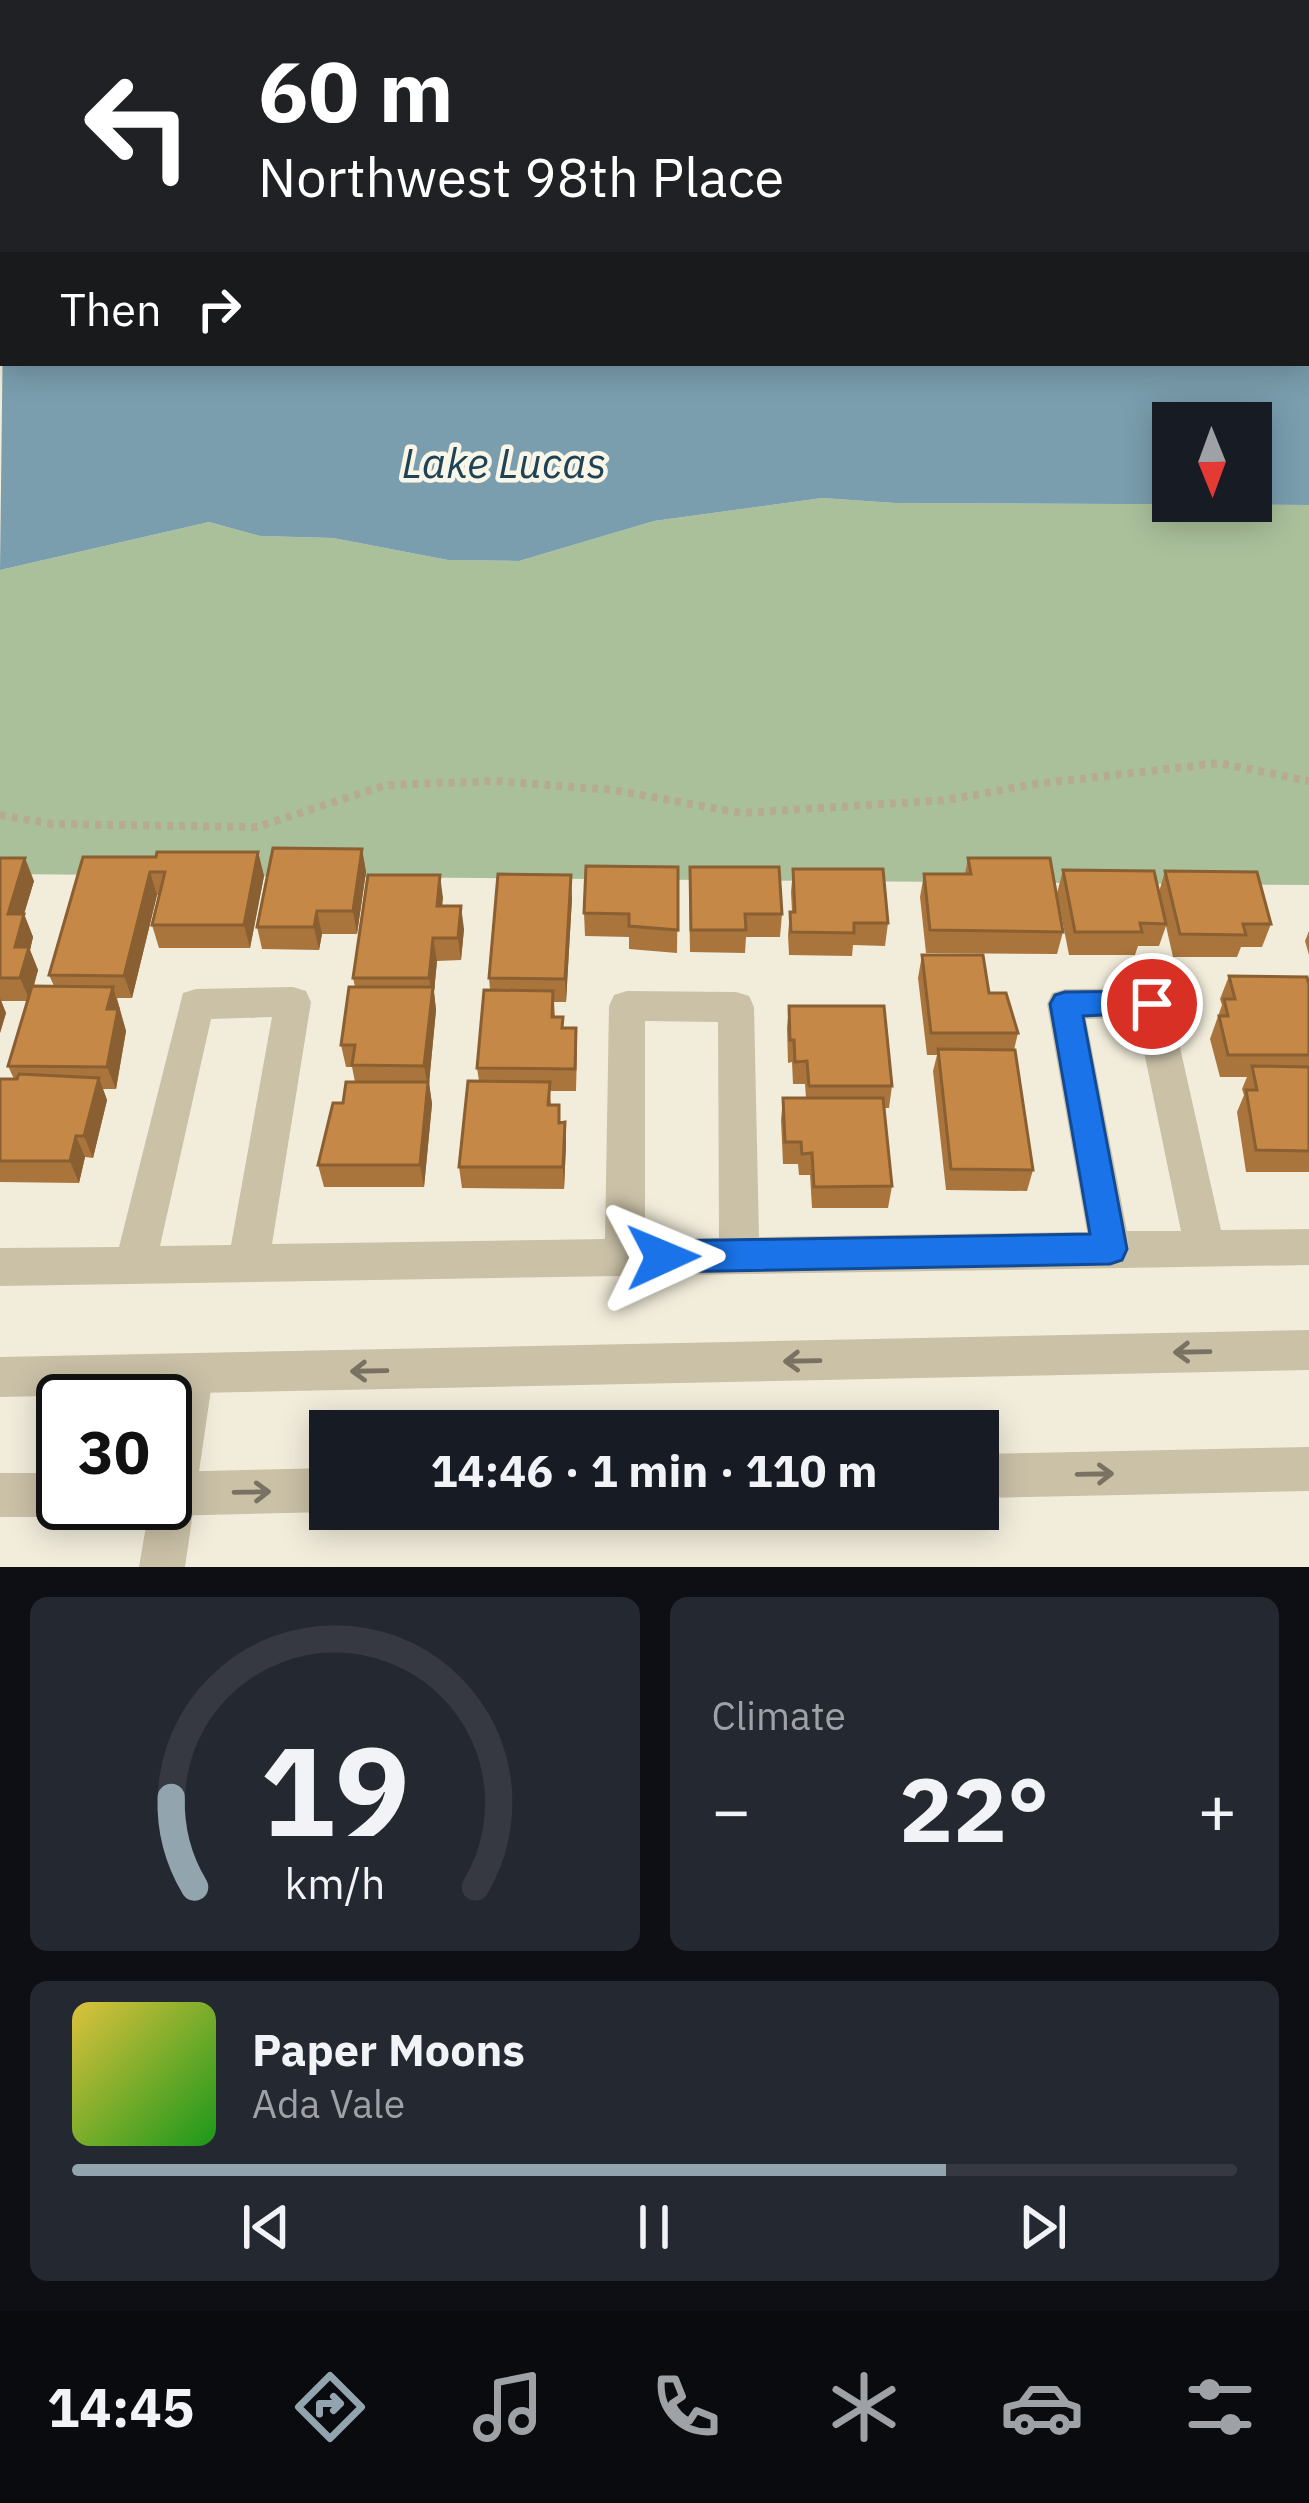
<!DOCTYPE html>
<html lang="en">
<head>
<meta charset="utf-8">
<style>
  :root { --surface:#171b24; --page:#242831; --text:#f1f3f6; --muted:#9ea1a6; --line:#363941; --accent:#92a4ae }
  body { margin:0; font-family:"IBM Plex Sans",sans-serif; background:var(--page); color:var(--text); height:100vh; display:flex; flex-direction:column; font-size:45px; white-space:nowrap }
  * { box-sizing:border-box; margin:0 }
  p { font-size:39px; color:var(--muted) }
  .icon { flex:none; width:66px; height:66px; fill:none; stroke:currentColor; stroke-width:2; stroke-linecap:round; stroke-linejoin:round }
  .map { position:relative; height:1567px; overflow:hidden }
  .details { display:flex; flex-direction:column; gap:30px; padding:30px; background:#0d0f14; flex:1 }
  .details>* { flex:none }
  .top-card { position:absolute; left:0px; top:0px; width:1311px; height:366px; box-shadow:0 6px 30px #0003; background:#202124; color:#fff; overflow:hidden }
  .needle { width:78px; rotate:179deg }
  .fabs { position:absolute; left:1152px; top:402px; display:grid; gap:24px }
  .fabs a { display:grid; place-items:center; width:120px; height:120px; border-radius:0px; background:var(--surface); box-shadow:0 6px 30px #0003; font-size:60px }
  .speed { position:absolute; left:36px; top:1374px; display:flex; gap:24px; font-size:60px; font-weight:700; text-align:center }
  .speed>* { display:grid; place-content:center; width:156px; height:156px; border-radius:50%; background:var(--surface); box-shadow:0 6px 30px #0003; line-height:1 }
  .speed .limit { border:6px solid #111; border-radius:18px; background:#fff; color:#111 }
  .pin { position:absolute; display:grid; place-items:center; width:102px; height:102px; color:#fff; margin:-51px; border:6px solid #fff; border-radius:50%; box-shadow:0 3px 12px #0007 }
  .me { position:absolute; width:132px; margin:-66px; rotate:89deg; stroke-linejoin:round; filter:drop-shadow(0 0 9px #0008) }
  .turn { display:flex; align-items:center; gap:42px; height:252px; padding:0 60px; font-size:54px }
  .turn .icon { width:156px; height:156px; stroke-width:2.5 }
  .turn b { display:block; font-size:84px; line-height:102px }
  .then { display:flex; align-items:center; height:114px; padding:0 60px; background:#0003; gap:24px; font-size:45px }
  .big { font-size:90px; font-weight:800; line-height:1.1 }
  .details .tile { flex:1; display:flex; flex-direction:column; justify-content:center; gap:18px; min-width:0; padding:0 42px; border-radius:18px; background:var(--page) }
  .details .dial { align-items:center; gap:0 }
  .dial svg { height:312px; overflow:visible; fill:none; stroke:var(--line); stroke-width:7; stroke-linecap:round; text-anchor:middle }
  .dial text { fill:var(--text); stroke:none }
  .song { display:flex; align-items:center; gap:36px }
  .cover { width:144px; height:144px; border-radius:18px; background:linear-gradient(135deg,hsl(50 70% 55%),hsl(120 70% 35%)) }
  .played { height:12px; border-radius:6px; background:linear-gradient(90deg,var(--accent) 75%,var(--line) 75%) }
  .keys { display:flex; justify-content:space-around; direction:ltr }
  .heat { display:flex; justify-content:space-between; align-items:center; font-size:66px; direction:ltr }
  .details .tiles { flex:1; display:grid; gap:30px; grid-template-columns:1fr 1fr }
  .tile:last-child { grid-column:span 2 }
  .trip { position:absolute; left:309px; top:1410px; width:690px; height:120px; border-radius:0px; background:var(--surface); box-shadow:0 6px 30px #0003; font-weight:800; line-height:120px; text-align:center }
  .dock { display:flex; height:192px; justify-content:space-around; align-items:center; background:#090b0e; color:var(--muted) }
  .dock .icon { width:84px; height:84px }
  .dock .on { color:var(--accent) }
  .dock b { font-size:54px; color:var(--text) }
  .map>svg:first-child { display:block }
  .green { fill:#aac09b }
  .water { fill:#7a9eae; fill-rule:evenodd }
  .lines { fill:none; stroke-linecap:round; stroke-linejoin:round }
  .path { stroke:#b5ab91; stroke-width:8; stroke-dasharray:6 6; stroke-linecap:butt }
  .service { fill:#cac1a7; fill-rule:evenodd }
  .minor { fill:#cac1a7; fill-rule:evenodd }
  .tertiary { fill:#cac1a7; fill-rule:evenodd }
  .wall { fill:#a9753c }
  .shaded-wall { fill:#8a5f31 }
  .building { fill:#c58846; stroke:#8a5f31; stroke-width:3 }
  .oneway { stroke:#797161 }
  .route { fill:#1a73e8; stroke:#114b97; stroke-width:3 }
  .labels { text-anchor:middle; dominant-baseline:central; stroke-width:9; stroke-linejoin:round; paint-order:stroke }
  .water-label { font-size:42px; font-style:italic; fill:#1e4357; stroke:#f9f6e8 }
</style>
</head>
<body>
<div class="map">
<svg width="1309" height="1567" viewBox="0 0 1309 1567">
  <rect width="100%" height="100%" fill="#f2eddb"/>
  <path class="green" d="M822 498 895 503 1309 505V885L0 874V570L209 522 260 536 333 538 448 560 519 561 654 521Z"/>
  <path class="water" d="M1309 41V505L895 503 822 498 654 521 519 561 448 560 333 538 260 536 209 522 0 570 3 322V363H1308ZM1173 423H1251V501H1173Z"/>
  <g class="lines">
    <path class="path" d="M0 815 52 824 257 827 386 785 496 781 613 790 741 813 947 800 1035 784 1219 763 1309 781"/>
    <path class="service" d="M395 0H407L406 3H394Z"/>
    <path class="minor" d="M712 0H752L710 3Z
      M0 15H3V27H0Z
      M293 987 306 991 311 1002 272 1244 605 1239 609 1006 614 995 627 991 736 992 749 996 754 1007 759 1237 1087 1232 1047 1004 1052 993 1065 989 1152 988 1165 992 1170 1003 1221 1230 1309 1229V1265L0 1286V1248L119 1247 183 993 196 989ZM272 1017 231 1245 160 1246 211 1019ZM1137 1018 1181 1231H1127L1086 1019ZM645 1021 718 1022 719 1238 645 1239Z
      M192 1356 207 1362 213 1376 185 1567H139L150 1503H165C165 1457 158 1405 177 1362Z"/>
    <path class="tertiary" d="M1309 1330V1370L0 1397V1357Z
      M1309 1447V1491L978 1498V1454Z
      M330 1468V1509H338L330 1512 165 1516 149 1510 146 1503H165V1472Z
      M0 1473H63V1503H82L79 1511 63 1517H0Z"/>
  </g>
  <path class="wall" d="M742 0H1082L1068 3H742Z
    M0 21H3V103H0Z
    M362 849 366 872 357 934H322L319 950 262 949 257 927Z
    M258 852 264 876 250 948H159L152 925 159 895H157L132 998H117L126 1031 116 1089H103L107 1100 93 1158 85 1157 79 1183 0 1182V1079H14L8 1066 27 1001H1L6 1013 0 1033V858L34 881 24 914 33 937 30 950 38 970 33 986H54L49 975 156 857Z
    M968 858 1063 932 1057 954 926 953 920 897 924 874H965Z
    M678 867 677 953 629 949V937L585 936 584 913Z
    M793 869 888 923 885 946 853 945 852 956 789 955 788 935 790 912H792L791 892Z
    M1063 870 1159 892 1165 871 1271 924 1262 947H1241L1237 957H1173L1166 926 1159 946H1138L1135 955H1069L1057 893Z
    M440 875 442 906 464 929 461 960 437 961 434 992 436 1010 429 1083 432 1104 424 1187H324L318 1165 343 1103 355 1082 352 1067H346L341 1045 355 987 353 978Z
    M689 890 782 914 780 937H746L745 953 690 952Z
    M572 898 566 1002H554L555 1017 577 1051 576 1091H550L551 1105 561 1123 565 1122 566 1144 564 1189 462 1188 459 1167 479 1081 477 1068 490 990 489 978Z
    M1309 931V955L1305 941Z
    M922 955 989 993 1018 1033 1014 1050 1033 1170 1027 1191 946 1190 933 1071 937 1055H927L918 978Z
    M1229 976 1309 985V1172H1246L1237 1112 1244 1095 1242 1089 1247 1077H1220L1210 1039 1222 1005 1220 999Z
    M789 1006 892 1086 889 1108H884L892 1186 888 1208H812L810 1175H799L798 1164H783L781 1120 783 1098H806L805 1084H793L792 1062 788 1063 787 1028Z"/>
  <path class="shaded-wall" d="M325 0H342V3H318Z
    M938 0H1082L1068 3H929Z
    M362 849 366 872 357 934 353 911Z
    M258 852 264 876 250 948 244 925Z
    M25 858 34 881 17 937 8 914Z
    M150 872 157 895 132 998 124 976Z
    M440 875 443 898 440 929 437 906Z
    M571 875 572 898 566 1002 565 979Z
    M461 906 464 929 461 960 458 938Z
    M317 911 322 934 319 950 314 927Z
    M24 914 33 937 30 950 38 970 30 1001 20 978 15 947Z
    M433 938 437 961 434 992 436 1010 429 1083 432 1104 424 1187 420 1165 428 1087 424 1066 432 996 429 978Z
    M113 987 126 1031 116 1089 107 1067V1009Z
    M0 998 6 1013 0 1033Z
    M99 1078 107 1100 93 1158 84 1136Z
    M565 1122 566 1144 564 1189 563 1167Z
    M76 1136 85 1157 79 1183 70 1161Z"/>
  <path class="building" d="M55 0H105L104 3H54Z
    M197 0H325L318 3H190Z
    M693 0H728L730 3H695Z
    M742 0H899L902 3H744Z
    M597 1H629V3H597Z
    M0 21H3V64H0Z
    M273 848 362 849 353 911H317L314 927H257Z
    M157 852H258L244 925H152L165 872H150L124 976 49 975 83 857H156Z
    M0 858H25L8 914H24L15 947H29L20 978H0Z
    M968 858H1050L1063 932 930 930 924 874H971Z
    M586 866 678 867V930L629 926V914L584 913Z
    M690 867H779L782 914H745L746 930H691Z
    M793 869H883L888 923H854V933L791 932 790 912H795Z
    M1063 870 1154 871 1166 924 1140 923 1142 932H1075Z
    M1165 871 1257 872 1271 924H1243L1246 935 1180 934Z
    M498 874 571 875 565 979 489 978Z
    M368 875H440L437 906H461L458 938H433L429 978H353Z
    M922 955H983L989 993H1006L1018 1033H931Z
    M1229 976 1307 977 1309 985V1055H1228L1219 1016H1228L1224 999H1235Z
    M32 986 113 987 107 1009H118L107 1067 8 1066Z
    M349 987H433L424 1066 352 1065 355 1045H341Z
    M484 990 553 991 552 1017H563L562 1028H576L575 1069 477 1068Z
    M789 1006H884L892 1086H809L807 1061 795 1062 794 1040H790Z
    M938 1049 1015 1050 1033 1170 951 1169Z
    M1252 1066 1309 1067V1151L1256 1150 1246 1090H1257Z
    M19 1074 99 1078 84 1136H76L70 1161H0V1079H17Z
    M468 1081 550 1082 548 1105H559V1123L565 1122 563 1167H459Z
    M346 1082H428L420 1165H318L333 1103H343Z
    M783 1098H883L892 1186 814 1187 812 1153 802 1154 801 1142H785Z"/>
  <defs><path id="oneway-shaft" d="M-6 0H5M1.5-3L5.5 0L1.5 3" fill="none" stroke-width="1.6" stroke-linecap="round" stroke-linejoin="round" transform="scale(3)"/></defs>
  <g class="oneway">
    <use href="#oneway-shaft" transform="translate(1192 1352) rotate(179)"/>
    <use href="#oneway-shaft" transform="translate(802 1361) rotate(179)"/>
    <use href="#oneway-shaft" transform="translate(369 1371) rotate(179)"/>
    <use href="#oneway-shaft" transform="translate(1095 1474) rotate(-1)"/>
    <use href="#oneway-shaft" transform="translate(252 1492) rotate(-1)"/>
  </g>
  <path class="route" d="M1152 991 1163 995 1167 1004 1163 1012 1083 1016 1127 1249 1122 1260 1110 1264 663 1272 651 1268 646 1257 651 1246 663 1241 1090 1234 1050 1004 1055 995 1065 992Z"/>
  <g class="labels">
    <g class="water-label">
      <text x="504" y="462">Lake Lucas</text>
    </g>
  </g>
</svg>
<div class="fabs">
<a><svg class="needle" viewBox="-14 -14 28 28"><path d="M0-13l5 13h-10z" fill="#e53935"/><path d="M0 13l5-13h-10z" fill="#9ea1a6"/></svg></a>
</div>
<div class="speed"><div class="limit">30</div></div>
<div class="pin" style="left:1152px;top:1004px;background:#d93025"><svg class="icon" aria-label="arrive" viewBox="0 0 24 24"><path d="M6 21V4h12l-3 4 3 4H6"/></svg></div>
<svg class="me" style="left:663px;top:1257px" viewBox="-20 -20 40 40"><path d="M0-17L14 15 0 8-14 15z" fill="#1a73e8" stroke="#fff" stroke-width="4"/></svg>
<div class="trip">14:46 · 1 min · 110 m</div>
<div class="top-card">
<div class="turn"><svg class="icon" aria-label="left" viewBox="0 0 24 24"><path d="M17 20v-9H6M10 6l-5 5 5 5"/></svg><div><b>60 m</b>Northwest 98th Place</div></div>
<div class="then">Then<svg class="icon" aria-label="right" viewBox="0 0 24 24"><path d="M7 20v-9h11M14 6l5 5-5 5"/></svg></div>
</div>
</div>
<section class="details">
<div class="tiles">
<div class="tile dial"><svg viewBox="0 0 100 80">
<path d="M14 69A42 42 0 1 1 86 69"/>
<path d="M14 69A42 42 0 0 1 8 46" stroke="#92a4ae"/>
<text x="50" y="56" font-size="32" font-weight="700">19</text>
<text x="50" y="72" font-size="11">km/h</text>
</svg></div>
<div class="tile"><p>Climate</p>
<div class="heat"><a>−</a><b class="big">22°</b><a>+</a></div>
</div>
<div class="tile">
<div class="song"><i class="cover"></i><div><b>Paper Moons</b><p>Ada Vale</p></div></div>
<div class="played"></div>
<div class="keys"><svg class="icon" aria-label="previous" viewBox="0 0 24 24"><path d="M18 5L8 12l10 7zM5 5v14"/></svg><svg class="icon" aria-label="pause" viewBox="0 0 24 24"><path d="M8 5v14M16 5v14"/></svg><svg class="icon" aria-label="next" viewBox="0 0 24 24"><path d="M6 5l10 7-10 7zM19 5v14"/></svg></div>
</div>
</div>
</section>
<nav class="dock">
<b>14:45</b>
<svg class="icon on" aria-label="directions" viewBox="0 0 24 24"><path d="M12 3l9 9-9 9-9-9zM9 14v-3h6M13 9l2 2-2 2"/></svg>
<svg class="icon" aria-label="music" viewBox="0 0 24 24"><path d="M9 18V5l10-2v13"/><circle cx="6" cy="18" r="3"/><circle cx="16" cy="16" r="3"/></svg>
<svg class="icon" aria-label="phone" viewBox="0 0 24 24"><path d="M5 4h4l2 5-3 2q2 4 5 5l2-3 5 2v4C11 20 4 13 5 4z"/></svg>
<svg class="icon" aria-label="climate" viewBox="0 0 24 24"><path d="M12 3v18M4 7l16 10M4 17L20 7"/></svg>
<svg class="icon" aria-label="car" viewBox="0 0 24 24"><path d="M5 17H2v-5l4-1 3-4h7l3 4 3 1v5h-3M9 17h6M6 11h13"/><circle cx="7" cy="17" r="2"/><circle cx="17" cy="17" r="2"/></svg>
<svg class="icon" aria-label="filters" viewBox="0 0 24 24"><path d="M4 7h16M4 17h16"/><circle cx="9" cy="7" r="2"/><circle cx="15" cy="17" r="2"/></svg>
</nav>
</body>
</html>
